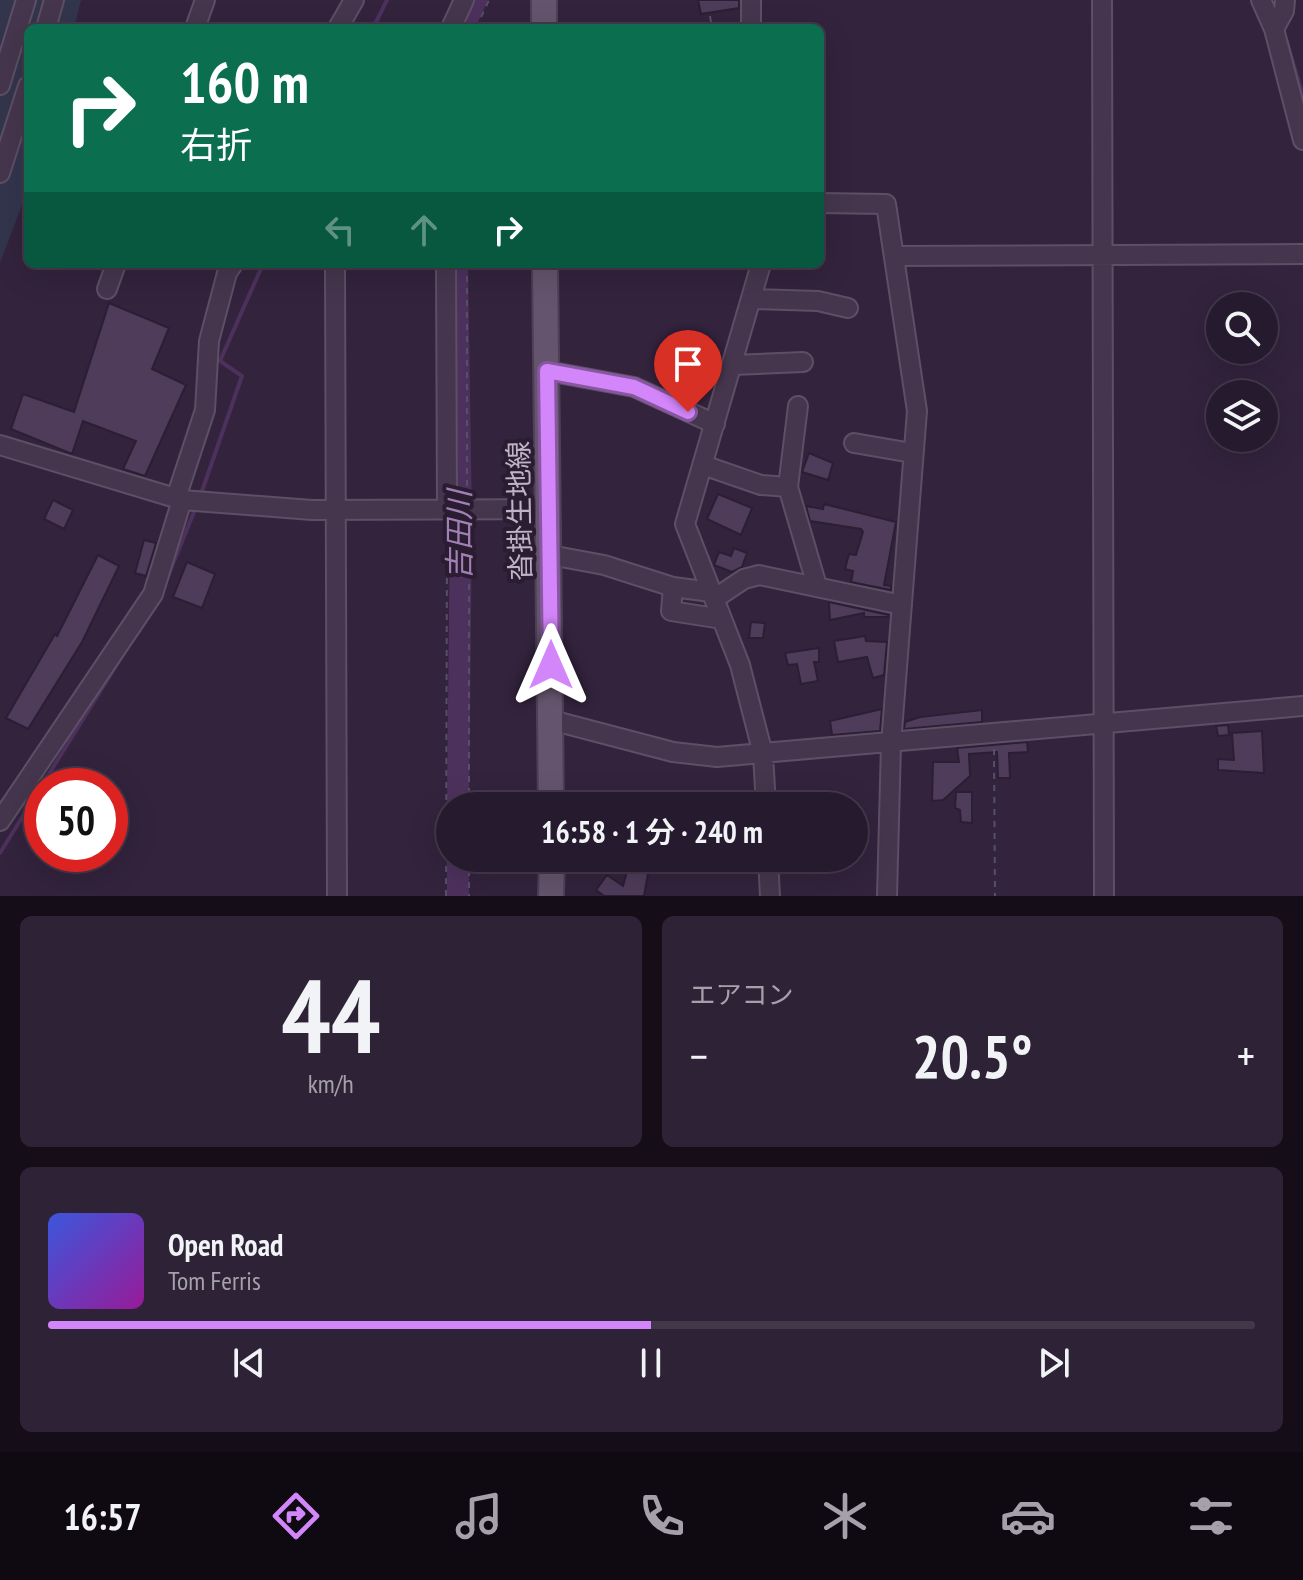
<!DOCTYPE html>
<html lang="ja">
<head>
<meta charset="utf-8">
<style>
  :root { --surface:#261a2e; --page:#2e2336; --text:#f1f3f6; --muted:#a4a1aa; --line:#42384a; --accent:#d386fa }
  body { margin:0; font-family:"PT Sans Narrow","Noto Sans JP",sans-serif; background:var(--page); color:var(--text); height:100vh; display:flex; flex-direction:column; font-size:30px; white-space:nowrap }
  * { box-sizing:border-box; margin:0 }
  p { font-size:26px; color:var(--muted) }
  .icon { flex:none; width:44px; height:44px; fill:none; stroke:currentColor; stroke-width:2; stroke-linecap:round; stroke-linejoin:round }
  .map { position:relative; height:896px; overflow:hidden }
  .details { display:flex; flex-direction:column; gap:20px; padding:20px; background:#150e19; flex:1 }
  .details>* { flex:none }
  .banner { position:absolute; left:24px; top:24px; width:800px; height:244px; border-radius:12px; box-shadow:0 8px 32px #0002,0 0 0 2px var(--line); background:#0b6e4f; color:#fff; overflow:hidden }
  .fabs { position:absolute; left:1206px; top:292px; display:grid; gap:16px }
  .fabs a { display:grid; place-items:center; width:72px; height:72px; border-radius:50%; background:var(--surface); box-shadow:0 8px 32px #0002,0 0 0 2px var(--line); font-size:40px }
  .speed { position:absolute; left:24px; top:768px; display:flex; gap:16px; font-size:40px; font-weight:700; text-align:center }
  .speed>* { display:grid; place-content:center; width:104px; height:104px; border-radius:50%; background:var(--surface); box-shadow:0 8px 32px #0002,0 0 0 2px var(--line); line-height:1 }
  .speed .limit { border:12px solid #d22; background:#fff; color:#111 }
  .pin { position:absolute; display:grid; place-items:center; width:68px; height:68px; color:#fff; margin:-82px -34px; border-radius:50% 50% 50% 0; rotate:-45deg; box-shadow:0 0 8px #0007 }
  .pin .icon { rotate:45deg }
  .me { position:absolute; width:88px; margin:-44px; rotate:0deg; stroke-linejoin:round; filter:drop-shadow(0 0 6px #0008) }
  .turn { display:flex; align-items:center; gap:28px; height:168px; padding:0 24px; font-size:36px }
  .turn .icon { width:104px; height:104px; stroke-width:2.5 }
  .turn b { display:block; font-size:56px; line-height:68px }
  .lanes { display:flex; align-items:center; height:76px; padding:0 24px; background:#0003; justify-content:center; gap:40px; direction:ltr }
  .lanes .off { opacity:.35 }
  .big { font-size:60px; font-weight:600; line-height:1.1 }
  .details .widget { flex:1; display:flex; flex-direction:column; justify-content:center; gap:12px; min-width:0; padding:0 28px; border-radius:12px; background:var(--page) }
  .details .dial { align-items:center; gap:0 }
  .dial b { font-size:104px; line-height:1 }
  .song { display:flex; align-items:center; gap:24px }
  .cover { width:96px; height:96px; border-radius:12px; background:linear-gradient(135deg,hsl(230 70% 55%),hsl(300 70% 35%)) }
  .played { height:8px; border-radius:4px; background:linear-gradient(90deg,var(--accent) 50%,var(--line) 50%) }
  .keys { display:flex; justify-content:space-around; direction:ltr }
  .heat { display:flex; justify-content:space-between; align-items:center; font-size:44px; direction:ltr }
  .details .tiles { flex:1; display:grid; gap:20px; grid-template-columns:1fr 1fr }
  .widget:last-child { grid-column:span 2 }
  .trip { position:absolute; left:436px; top:792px; width:432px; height:80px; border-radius:40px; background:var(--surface); box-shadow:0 8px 32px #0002,0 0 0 2px var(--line); font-weight:600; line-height:80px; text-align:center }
  .dock { display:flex; height:128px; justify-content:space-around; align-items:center; background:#0f0a12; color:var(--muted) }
  .dock .icon { width:56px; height:56px }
  .dock .active { color:var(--accent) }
  .dock b { font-size:36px; color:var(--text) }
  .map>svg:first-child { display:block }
  .green { fill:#33354d }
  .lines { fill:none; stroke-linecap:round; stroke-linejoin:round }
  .stream { stroke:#4d315d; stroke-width:4 }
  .river { stroke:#4d315d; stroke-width:22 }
  .building { fill:#4f3c5b; stroke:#2c1e33; stroke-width:2 }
  .minor-casing { stroke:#5d4f65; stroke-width:22 }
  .major-casing { stroke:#4e4056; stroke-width:28 }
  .path { stroke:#555068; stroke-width:2; stroke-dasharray:6 6; stroke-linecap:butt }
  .minor { stroke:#45364d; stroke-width:18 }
  .major { stroke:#64546d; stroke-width:24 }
  .route-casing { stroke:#8957a2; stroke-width:20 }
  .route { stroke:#d386fa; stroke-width:14 }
  .labels { text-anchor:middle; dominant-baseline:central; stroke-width:8; stroke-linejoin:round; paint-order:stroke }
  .street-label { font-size:28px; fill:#c1b2c8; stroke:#2a1c31 }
  .water-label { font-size:30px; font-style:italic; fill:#a280b5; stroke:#2a1c31 }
</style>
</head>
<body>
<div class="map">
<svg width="1303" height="896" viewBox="0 0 1303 896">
  <rect width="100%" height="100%" fill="#33233d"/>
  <path class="green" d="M0 0H81L74 28H28V189L0 263Z"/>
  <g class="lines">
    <path class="stream" d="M373 28 387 0
      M1287 42 1303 96
      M201 494 242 376 220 361 263 264
      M162 591 196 507
      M0 853 124 653"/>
    <path class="river" d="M463 28 476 0
      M457 264 461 521 458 806
      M458 896V858"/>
  </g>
  <path class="building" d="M698 0H739V8L701 14Z
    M109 303 169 328 152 369 186 385 145 476 123 469 136 441 83 421 72 454 11 429 23 394 74 412Z
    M809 453 833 463 828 480 802 472Z
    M718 494 752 508 741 535 707 519Z
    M53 500 73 510 64 529 44 519Z
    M824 504 896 522 884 585 891 586V590L851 582 853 571 845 569 849 554 856 555 863 532 861 529 810 521 806 506 823 509Z
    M144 540 156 543 146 576 135 573Z
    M734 548 747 553 742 567 732 572 714 565 719 552 731 556Z
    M98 555 119 566 82 642 28 729 6 718 55 634 57 636Z
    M187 562 215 574 202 608 173 597Z
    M829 602 889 615V617H864V613L830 620Z
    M751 622 765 623 763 638H749Z
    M865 636 866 641 887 642 884 675 873 678 867 657 838 662 834 641Z
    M819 648V662H814L818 681 801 684 797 664 788 665 785 653Z
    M882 709 880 731 832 735 830 721Z
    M982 710V722L904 729 905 722 920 717Z
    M1228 725 1229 735 1218 736 1216 726Z
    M1262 731 1264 773 1218 770V759L1234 760 1232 733Z
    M1027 742 1028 752 1009 753 1010 778H998L997 752 969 754 970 776 943 800 932 801 933 762H959L957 748Z
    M956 792H972V823L961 822 960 810 955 808Z
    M629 864 649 868 644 896H604L596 890 607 875 623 886Z"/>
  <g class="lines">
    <g class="minor-casing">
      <path id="minor" d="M1102 0 1104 896
        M1261 0 1274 29 1303 140
        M46 28 54 0
        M195 28 205 0
        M338 28 354 0
        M451 28 464 0
        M751 28V0
        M1274 29 1284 11 1285 0
        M0 85 26 0
        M0 173 28 86
        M820 203 886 204 917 411 891 744 887 896
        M895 256 1303 254
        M335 264 337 896
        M446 264 447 508
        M761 264 685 524 740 665 763 754 766 806
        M107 289 116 264
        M753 299 818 301 848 308
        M733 365 803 362
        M547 371 634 387 715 424
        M854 443 912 453
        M0 445 182 500 312 510 550 509
        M703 465 761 485 788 487 817 586
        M788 487 798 406
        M176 498 205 410 209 341 227 273 233 264
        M550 555 604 565 673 587
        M711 592 673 587 671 611 722 619
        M714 599 744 579 759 575 902 605
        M551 720 673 752 717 757 1303 706
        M0 821 153 594 182 500
        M768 858 770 896"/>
    </g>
    <g class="major-casing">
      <path id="major" d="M544 0V28
        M545 264 551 806
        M551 896 552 858"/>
    </g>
    <path class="path" d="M710 16 712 28
      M476 28 489 0
      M467 264V495
      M994 749 995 896
      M469 806V525
      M469 858V896
      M446 896 447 525"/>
    <use href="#minor" class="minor"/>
    <use href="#major" class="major"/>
  </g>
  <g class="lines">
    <g class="route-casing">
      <path id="route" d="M551 665 547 371 634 387 688 412"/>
    </g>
    <use href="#route" class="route"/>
  </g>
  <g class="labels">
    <g class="street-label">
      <text transform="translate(519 511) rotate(-91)">沓掛生地線</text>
    </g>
    <g class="water-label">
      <text transform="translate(458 535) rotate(-90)">吉田川</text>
    </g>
  </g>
</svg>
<div class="fabs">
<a><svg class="icon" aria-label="search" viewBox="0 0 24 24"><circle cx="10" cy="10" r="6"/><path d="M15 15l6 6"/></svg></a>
<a><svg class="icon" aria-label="layers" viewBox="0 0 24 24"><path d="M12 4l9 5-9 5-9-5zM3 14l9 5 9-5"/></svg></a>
</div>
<div class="speed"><div class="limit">50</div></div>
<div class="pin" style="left:688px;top:412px;background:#d93025"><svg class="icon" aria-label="arrive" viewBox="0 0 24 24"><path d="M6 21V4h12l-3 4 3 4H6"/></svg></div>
<svg class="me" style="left:551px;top:665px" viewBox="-20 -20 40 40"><path d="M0-17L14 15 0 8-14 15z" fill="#d386fa" stroke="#fff" stroke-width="4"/></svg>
<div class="trip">16:58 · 1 分 · 240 m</div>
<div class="banner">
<div class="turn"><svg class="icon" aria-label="right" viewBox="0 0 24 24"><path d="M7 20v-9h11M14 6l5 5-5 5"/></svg><div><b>160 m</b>右折</div></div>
<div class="lanes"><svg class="icon off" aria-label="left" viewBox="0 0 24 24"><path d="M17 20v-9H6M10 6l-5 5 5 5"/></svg><svg class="icon off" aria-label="ahead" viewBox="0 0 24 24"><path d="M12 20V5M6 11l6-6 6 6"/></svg><svg class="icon" aria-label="right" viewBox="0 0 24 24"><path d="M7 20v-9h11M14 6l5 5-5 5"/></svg></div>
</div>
</div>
<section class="details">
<div class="tiles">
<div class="widget dial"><b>44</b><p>km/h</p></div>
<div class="widget"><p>エアコン</p>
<div class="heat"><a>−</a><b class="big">20.5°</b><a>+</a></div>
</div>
<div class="widget">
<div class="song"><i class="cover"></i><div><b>Open Road</b><p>Tom Ferris</p></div></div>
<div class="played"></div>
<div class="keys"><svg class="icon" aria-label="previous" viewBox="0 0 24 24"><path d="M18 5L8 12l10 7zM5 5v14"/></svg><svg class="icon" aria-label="pause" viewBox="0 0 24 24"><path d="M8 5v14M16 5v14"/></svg><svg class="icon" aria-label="next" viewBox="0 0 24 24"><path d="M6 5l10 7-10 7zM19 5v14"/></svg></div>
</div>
</div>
</section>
<nav class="dock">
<b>16:57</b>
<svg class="icon active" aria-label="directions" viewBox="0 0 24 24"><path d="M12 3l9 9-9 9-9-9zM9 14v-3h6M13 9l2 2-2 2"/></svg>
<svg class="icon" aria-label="music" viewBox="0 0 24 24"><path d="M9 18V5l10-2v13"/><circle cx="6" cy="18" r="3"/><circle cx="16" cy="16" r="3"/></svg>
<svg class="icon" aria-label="phone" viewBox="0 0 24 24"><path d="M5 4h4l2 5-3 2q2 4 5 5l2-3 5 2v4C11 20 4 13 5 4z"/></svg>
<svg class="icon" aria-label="climate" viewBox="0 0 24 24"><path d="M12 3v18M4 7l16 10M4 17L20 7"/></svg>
<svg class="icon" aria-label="car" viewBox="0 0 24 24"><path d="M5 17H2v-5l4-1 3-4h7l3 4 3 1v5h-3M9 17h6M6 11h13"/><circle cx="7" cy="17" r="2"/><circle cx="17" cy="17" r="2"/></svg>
<svg class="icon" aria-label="filters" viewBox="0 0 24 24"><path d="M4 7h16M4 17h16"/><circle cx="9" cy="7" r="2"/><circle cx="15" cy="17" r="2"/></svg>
</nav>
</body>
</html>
